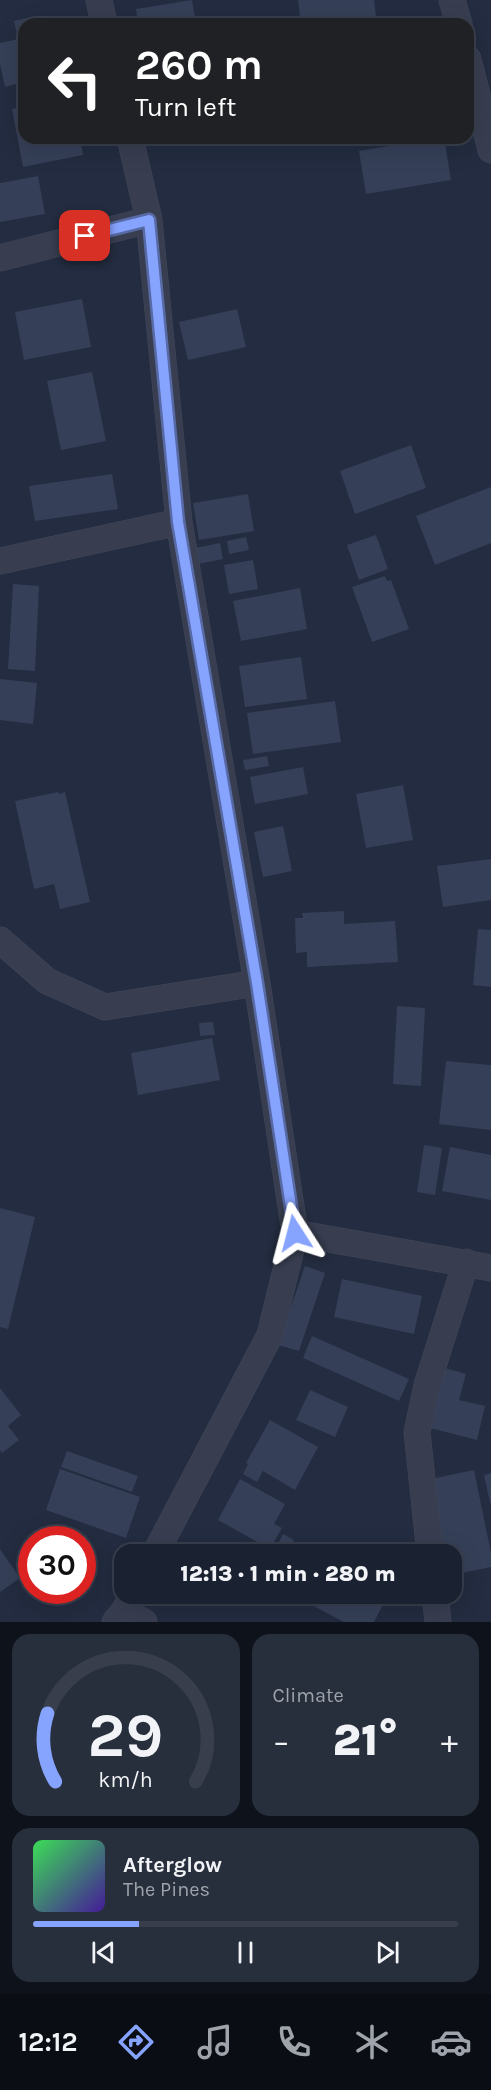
<!DOCTYPE html>
<html lang="en">
<head>
<meta charset="utf-8">
<style>
  :root { --surface:#1a2130; --page:#272e3c; --text:#f1f3f6; --muted:#9fa3ab; --line:#383e4c; --accent:#86a3fe }
  body { margin:0; font-family:Karla,sans-serif; background:var(--page); color:var(--text); height:100vh; display:flex; flex-direction:column; font-size:22px; white-space:nowrap }
  * { box-sizing:border-box; margin:0 }
  p { font-size:20px; color:var(--muted) }
  .icon { flex:none; width:33px; height:33px; fill:none; stroke:currentColor; stroke-width:2; stroke-linecap:round; stroke-linejoin:round }
  .map { position:relative; height:1622px; overflow:hidden }
  .side { display:flex; flex-direction:column; gap:12px; padding:12px; background:#0e121a; flex:1 }
  .side>* { flex:none }
  .hud { position:absolute; left:18px; top:18px; width:456px; height:126px; border-radius:18px; box-shadow:0 6px 24px #0002,0 0 0 2px var(--line); background:#202124; color:#fff; overflow:hidden }
  .speed { position:absolute; left:18px; top:1526px; display:flex; gap:12px; font-size:30px; font-weight:700; text-align:center }
  .speed>* { display:grid; place-content:center; width:78px; height:78px; border-radius:50%; background:var(--surface); box-shadow:0 6px 24px #0002,0 0 0 2px var(--line); line-height:1 }
  .speed .limit { border:9px solid #d22; background:#fff; color:#111 }
  .pin { position:absolute; display:grid; place-items:center; width:51px; height:51px; color:#fff; margin:-26px; border-radius:12px; box-shadow:0 3px 9px #0006 }
  .me { position:absolute; width:66px; margin:-33px; rotate:351deg; stroke-linejoin:round; filter:drop-shadow(0 0 4px #0008) }
  .turn { display:flex; align-items:center; gap:21px; height:126px; padding:0 18px; font-size:27px }
  .turn .icon { width:78px; height:78px; stroke-width:2.5 }
  .turn b { display:block; font-size:42px; line-height:51px }
  .big { font-size:45px; font-weight:800; line-height:1.1 }
  .side .card { flex:1; display:flex; flex-direction:column; justify-content:center; gap:9px; min-width:0; padding:0 21px; border-radius:18px; background:var(--page) }
  .side .dial { align-items:center; gap:0 }
  .dial svg { height:156px; overflow:visible; fill:none; stroke:var(--line); stroke-width:7; stroke-linecap:round; text-anchor:middle }
  .dial text { fill:var(--text); stroke:none }
  .song { display:flex; align-items:center; gap:18px }
  .cover { width:72px; height:72px; border-radius:9px; background:linear-gradient(135deg,hsl(130 70% 55%),hsl(260 70% 35%)) }
  .played { height:6px; border-radius:3px; background:linear-gradient(90deg,var(--accent) 25%,var(--line) 25%) }
  .keys { display:flex; justify-content:space-around; direction:ltr }
  .heat { display:flex; justify-content:space-between; align-items:center; font-size:33px; direction:ltr }
  .side .tiles { flex:1; display:grid; gap:12px; grid-template-columns:1fr 1fr }
  .card:last-child { grid-column:span 2 }
  .trip { position:absolute; left:114px; top:1544px; width:348px; height:60px; border-radius:18px; background:var(--surface); box-shadow:0 6px 24px #0002,0 0 0 2px var(--line); font-weight:800; line-height:60px; text-align:center }
  .tab-bar { display:flex; height:96px; justify-content:space-around; align-items:center; background:#0a0d13; color:var(--muted) }
  .tab-bar .icon { width:42px; height:42px }
  .tab-bar .current { color:var(--accent) }
  .tab-bar b { font-size:27px; color:var(--text) }
  .map>svg:first-child { display:block }
  .building { fill:#353f57 }
  .lines { fill:none; stroke-linecap:round; stroke-linejoin:round }
  .minor-casing { stroke:#414759; stroke-width:27 }
  .minor { stroke:#383e50; stroke-width:26 }
  .route-casing { stroke:#576aa5; stroke-width:15 }
  .route { stroke:#86a3fe; stroke-width:10 }
</style>
</head>
<body>
<div class="map">
<svg width="491" height="1622" viewBox="0 0 491 1622">
  <rect width="100%" height="100%" fill="#232c40"/>
  <path class="building" d="M192 0 196 24H138L136 9Z
    M298 0H374L377 24H301Z
    M27 18 29 24H24V82L5 87 0 64V43L18 39 14 21Z
    M24 106V138H37L38 141 54 138H80L83 155 23 167 12 109Z
    M437 138H444L451 180 366 194 359 151Z
    M38 176 45 214 0 222V183Z
    M82 299 91 347 24 360 15 312Z
    M237 309 246 347 188 360 179 322Z
    M92 372 106 441 61 450 47 381Z
    M411 445 426 488 355 514 340 471Z
    M112 474 118 509 35 521 29 486Z
    M491 487V543L435 565 416 516Z
    M248 494 254 531 199 540 193 503Z
    M376 535 388 569 359 580 347 545Z
    M246 537 249 550 229 554 227 541Z
    M220 543 223 559 193 565 190 549Z
    M253 560 258 589 229 594 224 565Z
    M385 576 387 581 391 580 409 629 372 642 352 587Z
    M13 584 39 586 35 671 8 669Z
    M300 588 307 629 241 641 233 601Z
    M301 657 307 699 245 707 239 666Z
    M0 679 37 683 33 724 0 720Z
    M335 701 341 742 253 754 247 713Z
    M267 756 269 766 245 770 243 760Z
    M303 767 308 794 255 804 250 777Z
    M403 785 413 840 366 848 356 794Z
    M58 792 59 794 65 792 90 902 60 909 54 884 34 889 15 801Z
    M283 826 292 871 263 877 254 832Z
    M491 859V900L443 907 437 866Z
    M344 911V924L395 921 398 962 307 967V952L296 953 295 918H303L302 913Z
    M478 929 491 930V987L473 985Z
    M397 1006 425 1008 421 1086 393 1084Z
    M213 1022 215 1035 200 1036 199 1023Z
    M212 1038 220 1080 138 1095 131 1053Z
    M446 1061 491 1065V1130L439 1124Z
    M424 1145 442 1148 435 1195 417 1192Z
    M450 1147 491 1155V1200L442 1191Z
    M0 1208 35 1217 8 1329 0 1327Z
    M305 1266 325 1273 299 1351 278 1345Z
    M342 1279 422 1296 414 1334 334 1317Z
    M312 1336 409 1379 399 1401 303 1358Z
    M445 1368 466 1374 459 1400 485 1406 477 1440 430 1428Z
    M0 1388 21 1415 8 1426 19 1440 2 1453 0 1450Z
    M310 1390 348 1407 335 1437 296 1420Z
    M270 1420 318 1447 295 1490 263 1471 257 1482 243 1474 248 1464 246 1463Z
    M67 1451 138 1476 132 1492 61 1467Z
    M60 1469 140 1497 126 1538 46 1510Z
    M474 1470 491 1553V1567L452 1575V1554H440L426 1480Z
    M491 1473V1503H490L484 1475Z
    M240 1479 285 1504 274 1524 282 1528 270 1549 218 1520Z
    M283 1534 294 1540 287 1554H273Z
    M304 1547 317 1554H300Z
    M0 1549 20 1578 0 1592Z
    M289 1593H389L374 1622H344Z"/>
  <g class="lines">
    <g class="minor-casing">
      <path id="minor" d="M99 0 104 24
        M452 0 459 24
        M468 59 491 150
        M130 138 149 220 179 522 257 983 295 1233 270 1335 155 1554
        M0 258 149 220
        M0 561 179 522
        M0 940 47 981 105 1007 257 983
        M295 1233 491 1268
        M430 1554 417 1432 427 1385 466 1262
        M435 1593 438 1622
        M124 1611 144 1622
        M115 1622 124 1611 134 1593"/>
    </g>
    <use href="#minor" class="minor"/>
  </g>
  <g class="lines">
    <g class="route-casing">
      <path id="route" d="M85 236 149 220 178 522 257 983 295 1233"/>
    </g>
    <use href="#route" class="route"/>
  </g>
</svg>
<div class="speed"><div class="limit">30</div></div>
<div class="pin" style="left:85px;top:236px;background:#d93025"><svg class="icon" aria-label="arrive" viewBox="0 0 24 24"><path d="M6 21V4h12l-3 4 3 4H6"/></svg></div>
<svg class="me" style="left:295px;top:1233px" viewBox="-20 -20 40 40"><path d="M0-17L14 15 0 8-14 15z" fill="#86a3fe" stroke="#fff" stroke-width="4"/></svg>
<div class="trip">12:13 · 1 min · 280 m</div>
<div class="hud">
<div class="turn"><svg class="icon" aria-label="left" viewBox="0 0 24 24"><path d="M17 20v-9H6M10 6l-5 5 5 5"/></svg><div><b>260 m</b>Turn left</div></div>
</div>
</div>
<section class="side">
<div class="tiles">
<div class="card dial"><svg viewBox="0 0 100 80">
<path d="M14 69A42 42 0 1 1 86 69"/>
<path d="M14 69A42 42 0 0 1 10 34" stroke="#86a3fe"/>
<text x="50" y="56" font-size="32" font-weight="700">29</text>
<text x="50" y="72" font-size="11">km/h</text>
</svg></div>
<div class="card"><p>Climate</p>
<div class="heat"><a>−</a><b class="big">21°</b><a>+</a></div>
</div>
<div class="card">
<div class="song"><i class="cover"></i><div><b>Afterglow</b><p>The Pines</p></div></div>
<div class="played"></div>
<div class="keys"><svg class="icon" aria-label="previous" viewBox="0 0 24 24"><path d="M18 5L8 12l10 7zM5 5v14"/></svg><svg class="icon" aria-label="pause" viewBox="0 0 24 24"><path d="M8 5v14M16 5v14"/></svg><svg class="icon" aria-label="next" viewBox="0 0 24 24"><path d="M6 5l10 7-10 7zM19 5v14"/></svg></div>
</div>
</div>
</section>
<nav class="tab-bar">
<b>12:12</b>
<svg class="icon current" aria-label="directions" viewBox="0 0 24 24"><path d="M12 3l9 9-9 9-9-9zM9 14v-3h6M13 9l2 2-2 2"/></svg>
<svg class="icon" aria-label="music" viewBox="0 0 24 24"><path d="M9 18V5l10-2v13"/><circle cx="6" cy="18" r="3"/><circle cx="16" cy="16" r="3"/></svg>
<svg class="icon" aria-label="phone" viewBox="0 0 24 24"><path d="M5 4h4l2 5-3 2q2 4 5 5l2-3 5 2v4C11 20 4 13 5 4z"/></svg>
<svg class="icon" aria-label="climate" viewBox="0 0 24 24"><path d="M12 3v18M4 7l16 10M4 17L20 7"/></svg>
<svg class="icon" aria-label="car" viewBox="0 0 24 24"><path d="M5 17H2v-5l4-1 3-4h7l3 4 3 1v5h-3M9 17h6M6 11h13"/><circle cx="7" cy="17" r="2"/><circle cx="17" cy="17" r="2"/></svg>
</nav>
</body>
</html>
